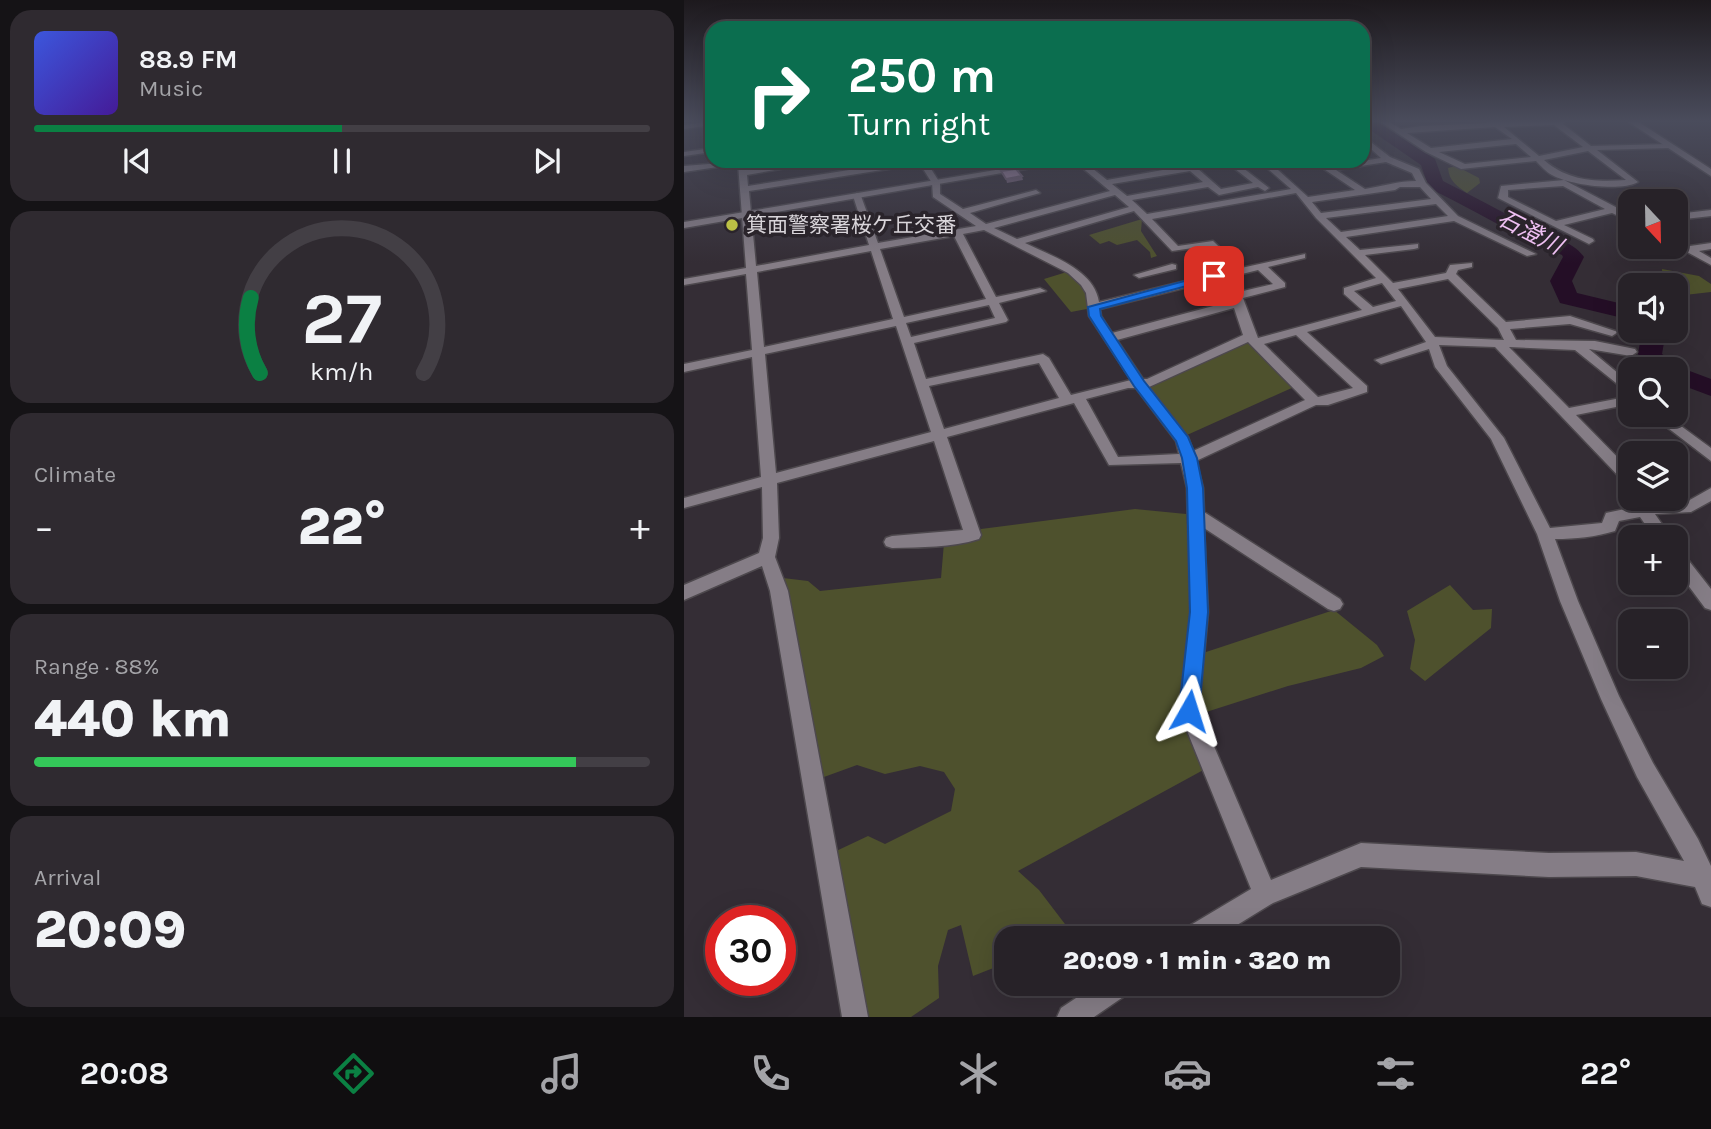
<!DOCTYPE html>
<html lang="en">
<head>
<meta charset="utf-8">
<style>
  :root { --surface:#272228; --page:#2f2a30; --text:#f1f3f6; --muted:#a4a4a8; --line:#433f45; --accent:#0b8043 }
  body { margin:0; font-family:Karla,"Noto Sans JP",sans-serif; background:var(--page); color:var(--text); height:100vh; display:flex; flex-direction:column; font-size:26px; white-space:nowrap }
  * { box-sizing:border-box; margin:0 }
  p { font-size:23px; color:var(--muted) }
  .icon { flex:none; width:38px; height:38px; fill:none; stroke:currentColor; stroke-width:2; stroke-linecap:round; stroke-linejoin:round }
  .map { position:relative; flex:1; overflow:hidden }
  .drawer { display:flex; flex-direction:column; gap:10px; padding:10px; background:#151316; width:684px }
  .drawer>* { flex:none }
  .banner { position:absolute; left:21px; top:21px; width:665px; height:147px; border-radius:21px; box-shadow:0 7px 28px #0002,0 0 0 2px var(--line); background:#0b6e4f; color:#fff; overflow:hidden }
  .needle { width:46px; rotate:158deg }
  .buttons { position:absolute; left:934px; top:189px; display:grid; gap:14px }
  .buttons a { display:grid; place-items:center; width:70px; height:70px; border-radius:14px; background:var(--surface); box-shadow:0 7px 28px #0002,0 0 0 2px var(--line); font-size:35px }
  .speed { position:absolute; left:21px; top:905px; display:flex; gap:14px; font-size:35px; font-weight:700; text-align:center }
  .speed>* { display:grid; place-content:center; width:91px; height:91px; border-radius:50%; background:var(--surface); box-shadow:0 7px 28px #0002,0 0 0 2px var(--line); line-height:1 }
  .speed .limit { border:10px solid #d22; background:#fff; color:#111 }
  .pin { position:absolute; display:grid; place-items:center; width:60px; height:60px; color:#fff; margin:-30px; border-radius:14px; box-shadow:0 4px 10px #0006 }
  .me { position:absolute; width:77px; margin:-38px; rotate:6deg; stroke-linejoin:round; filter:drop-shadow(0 0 5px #0008) }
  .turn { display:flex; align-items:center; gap:24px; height:147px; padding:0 28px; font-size:32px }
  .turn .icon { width:91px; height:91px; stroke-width:2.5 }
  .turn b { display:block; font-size:49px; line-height:60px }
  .big { font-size:52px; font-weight:800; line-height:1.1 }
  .drawer .card { flex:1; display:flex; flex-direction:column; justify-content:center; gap:10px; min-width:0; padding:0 24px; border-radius:21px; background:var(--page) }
  .drawer .dial { align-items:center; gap:0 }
  .dial svg { height:182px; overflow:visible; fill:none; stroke:var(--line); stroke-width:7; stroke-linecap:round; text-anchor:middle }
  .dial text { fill:var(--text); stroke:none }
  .song { display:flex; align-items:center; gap:21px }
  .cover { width:84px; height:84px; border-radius:10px; background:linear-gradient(135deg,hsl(230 70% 55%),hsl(260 70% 35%)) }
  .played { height:7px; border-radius:4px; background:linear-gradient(90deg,var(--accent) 50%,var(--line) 50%) }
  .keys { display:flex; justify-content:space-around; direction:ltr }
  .heat { display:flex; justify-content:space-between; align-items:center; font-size:38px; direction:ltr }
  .charge { height:10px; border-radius:5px; background:linear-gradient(90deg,#34c759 88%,var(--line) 0) }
  .trip { position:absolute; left:310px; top:926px; width:406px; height:70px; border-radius:21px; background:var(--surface); box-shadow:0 7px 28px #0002,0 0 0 2px var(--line); font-weight:800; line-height:70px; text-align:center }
  .menu { display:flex; height:112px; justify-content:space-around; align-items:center; background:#100e10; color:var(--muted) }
  .menu .icon { width:49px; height:49px }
  .menu .on { color:var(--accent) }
  .menu b { font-size:32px; color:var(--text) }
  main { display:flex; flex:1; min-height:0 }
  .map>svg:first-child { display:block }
  .green { fill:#4e512d }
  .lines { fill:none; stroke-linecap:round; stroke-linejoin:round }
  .river { fill:#240e26; fill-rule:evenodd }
  .minor-casing { stroke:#4d484d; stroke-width:3 }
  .tertiary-casing { stroke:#4d484d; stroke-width:3 }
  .minor { fill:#857d86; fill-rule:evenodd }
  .tertiary { fill:#857d86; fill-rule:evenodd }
  .shaded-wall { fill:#776379 }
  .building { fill:#aa8ead; stroke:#776379; stroke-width:2 }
  .route { fill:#1a73e8; stroke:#114b97; stroke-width:2 }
  .poi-dot { fill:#bbc045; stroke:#2a242b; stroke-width:2.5 }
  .labels { text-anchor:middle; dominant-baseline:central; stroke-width:7; stroke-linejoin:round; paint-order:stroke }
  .far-poi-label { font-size:21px; fill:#d9d5da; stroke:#2a242b; text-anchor:start }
  .far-water-label { font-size:23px; font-style:italic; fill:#efc0f3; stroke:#2a242b }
</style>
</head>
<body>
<main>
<section class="drawer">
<div class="card">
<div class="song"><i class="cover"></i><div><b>88.9 FM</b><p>Music</p></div></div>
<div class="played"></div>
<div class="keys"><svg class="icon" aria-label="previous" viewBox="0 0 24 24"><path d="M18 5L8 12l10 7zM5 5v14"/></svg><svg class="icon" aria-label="pause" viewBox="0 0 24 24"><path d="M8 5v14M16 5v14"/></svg><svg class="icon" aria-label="next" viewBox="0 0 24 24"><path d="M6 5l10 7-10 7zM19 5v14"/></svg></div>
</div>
<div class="card dial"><svg viewBox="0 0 100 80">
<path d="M14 69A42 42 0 1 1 86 69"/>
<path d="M14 69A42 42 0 0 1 10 36" stroke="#0b8043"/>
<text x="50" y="56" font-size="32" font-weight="700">27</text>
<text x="50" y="72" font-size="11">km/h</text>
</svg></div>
<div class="card"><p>Climate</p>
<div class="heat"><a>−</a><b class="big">22°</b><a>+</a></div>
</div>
<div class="card"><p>Range · 88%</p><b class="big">440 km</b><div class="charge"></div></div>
<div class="card"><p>Arrival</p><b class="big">20:09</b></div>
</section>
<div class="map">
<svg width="1027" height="1017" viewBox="0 0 1027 1017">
  <rect width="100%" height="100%" fill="#342d35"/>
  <path class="green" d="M772 166 795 178 796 183 783 193C773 186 765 181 764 168Z
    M458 219 457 231 473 256 467 258 466 252 453 240 433 245 425 241 416 244 405 235Z
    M978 269 1015 276 1027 284V292L992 296V285H979Z
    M386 271 407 294 408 308 387 312 360 279Z
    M562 343 568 344 610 387 503 435 464 388Z
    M451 509 502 514 511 612 499 713 523 768 334 871 355 890 384 928 382 938H322V967L317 965 289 976 277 925 264 930 254 966 255 998 227 1017H182L148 853 184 836 201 844 267 811 271 789 260 772 236 766 201 774 173 765 140 777 99 578 124 581 136 591 257 578 260 543 297 538V529Z
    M766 585 789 610 808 609 807 628 741 681 726 669 731 640 723 611Z
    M650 610 693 645 700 656 677 668 604 686 516 714 519 653Z"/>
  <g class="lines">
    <path class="river" d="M679 121H693L751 159 759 181C789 196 818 212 848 228 866 238 888 240 900 257L888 281 893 293 947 306V320L876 303 866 281 879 257 878 255C832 236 790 210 745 188L737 165 679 125Z
      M958 331H982L978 354 995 367 1027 379V396L992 383V369H964L954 354Z"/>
    <g class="minor-casing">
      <path id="minor" d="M28 121V125L0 129V125Z
        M695 121H704L717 129 737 126 804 123 802 121H882L879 124 907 146 985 144 989 146 985 148 913 150 954 182C937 192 886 185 868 175 862 172 857 166 852 161L777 169 742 152ZM870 125 899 147 855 156 820 127ZM811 127 828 139 747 148 723 133ZM832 144 847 157 781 164 755 152ZM904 151 942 180C911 182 884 181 860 160Z
        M679 136 706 157 735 169 742 183 774 216 852 254 843 256 770 221 662 237 676 250 734 244V248L730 249 681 255 709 283 762 273 766 265 788 263V267L774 270 772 274 822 322 886 316 934 332 928 336 886 324 826 329 832 340 911 341 951 349 953 352 947 356 905 349 947 384V395L891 350 825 347 885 408 947 396V404L892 415 947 471V485L942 484 811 347 755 345 763 366 820 438 866 528 918 523 922 513 974 502 1004 501 1027 488V501L1007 512 971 514 987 537H970L956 517 935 521 931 531C911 537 892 539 871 539L894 601 935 696 969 763 1014 839 1027 866V907L1018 904 1011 887 952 876 865 877 677 867 589 903 532 938H496L500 929 567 889 495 711 506 612 503 488 497 463 425 465 390 403 263 437 297 535 295 539C267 548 237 547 208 548L202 546 200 542 202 538 208 536 279 530 250 441 93 483 95 538 91 557 104 591 184 1017H158L86 591 78 566 0 600V585L75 553 79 538 78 487 0 508V498L77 477 68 357 0 372V364L68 350 62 274 0 285V279L62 268 54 164 0 172V166L62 161 63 170 122 161H142L63 175 64 186 222 161H242L256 183V194L279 209 352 190 356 193 286 213 302 224 426 191 390 161H399L403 164 442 161 408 168 423 180 501 166 496 161H505L537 189 569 183 541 161H550L585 188 581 191 574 187 535 195 524 187 448 200 463 214 607 189 575 161H584L624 197 671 190 628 161H638L646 166 697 158 679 142ZM702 162 728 173 732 181C714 181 699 186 681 189L652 170ZM236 164 248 183 249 197 292 226 194 243 177 196 173 193 169 196 185 245 72 266 65 191ZM506 171 519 182 443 196 428 184ZM716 187H736L747 199 637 213 628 202 711 190ZM612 193 632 218 692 278 660 288V294L678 310 574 338 559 298 601 287V283L584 267 621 258V254L557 268 529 241 494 246 468 219ZM431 195 445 207 333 239 310 228ZM752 204 764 216 657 232 642 218ZM450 211 488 251 523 246 547 270 415 302C410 269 367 256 341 243ZM300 230 384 273 397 285 402 293 405 316 447 380 387 395 365 358 359 354 242 379 230 343 322 322 324 320 315 303 362 291 356 288 312 297 279 234ZM270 236 302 299 220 317 196 249ZM187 251 209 319 80 347 73 272ZM574 270 589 284 559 291 558 274ZM548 276V301L428 333 417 316 416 309ZM764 279 814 328 820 340 751 337 714 289ZM698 283 712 301 689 307 670 291ZM305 305 311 318 227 337 222 323ZM717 306 742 342 691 360 697 364 745 349 751 367 807 439 853 534 876 601 917 699 953 777 1000 861 952 852 865 853 677 843 587 880 515 711 524 612 520 528 644 609 650 611 656 609 659 604 656 599 520 512 519 488 512 461 632 405H644L683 392V386L623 332ZM550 308 559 335 463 379H459L433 340ZM212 326 247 432 92 473 81 354ZM612 335 669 388 634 397 580 344ZM564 342 621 400 509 451 504 437 465 387ZM355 363 375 398 260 429 245 386ZM444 388H452L492 441 495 454 434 457 402 399Z
        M28 148V152L0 156V152Z
        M880 180 947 215V222L928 213 880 225 909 239 910 241 905 244 814 198 817 186ZM879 186 921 209 872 221 824 197V190Z
        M1027 210V216L992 220V214Z
        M992 239 1006 246 1027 243V249L1015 251 1027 258V265L992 246Z
        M488 264 492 265V269L455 278 450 275Z
        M967 415H982L1027 448V461Z
        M992 550 998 552 1027 589V610L1021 608 992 569Z
        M413 984H449L445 993 410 1017H373L377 1008Z"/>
    </g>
    <g class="tertiary-casing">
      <path id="tertiary" d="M943 121H953L1027 169V176Z
        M366 161H388L0 228V222Z"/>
    </g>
    <use href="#minor" class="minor"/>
    <use href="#tertiary" class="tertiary"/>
  </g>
  <path class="shaded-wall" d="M310 161H337V163L312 167Z
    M338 176 339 180 323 183 322 179Z"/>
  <path class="building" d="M332 169 338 176 322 179 317 171Z"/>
  <linearGradient id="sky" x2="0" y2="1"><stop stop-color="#1d191d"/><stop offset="0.46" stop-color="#4a4c5c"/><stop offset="1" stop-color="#4a4c5c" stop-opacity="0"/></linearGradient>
  <rect width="1027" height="263" fill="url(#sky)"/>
  <path class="route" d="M530 273 535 276 533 278 416 309 417 316 460 381 504 437 513 458 519 488 524 612 515 711 512 717 505 720 498 717 495 711 506 612 503 488 498 458 492 441 450 386 405 316 404 307Z"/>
  <circle class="poi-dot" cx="48" cy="225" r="7"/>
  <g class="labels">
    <g class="far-poi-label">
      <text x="62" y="225">箕面警察署桜ケ丘交番</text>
    </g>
    <g class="far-water-label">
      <text transform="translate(846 232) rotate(27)">石澄川</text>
    </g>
  </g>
</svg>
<div class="buttons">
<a><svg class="needle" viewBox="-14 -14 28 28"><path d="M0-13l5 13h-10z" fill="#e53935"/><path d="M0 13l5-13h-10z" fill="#a4a4a8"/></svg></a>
<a><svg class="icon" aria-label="sound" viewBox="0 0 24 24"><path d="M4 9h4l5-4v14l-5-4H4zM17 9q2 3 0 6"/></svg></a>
<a><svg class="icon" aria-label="search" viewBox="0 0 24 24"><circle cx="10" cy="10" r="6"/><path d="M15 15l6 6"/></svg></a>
<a><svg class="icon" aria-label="layers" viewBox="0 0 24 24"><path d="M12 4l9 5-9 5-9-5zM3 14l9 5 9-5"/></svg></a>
<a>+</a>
<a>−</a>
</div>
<div class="speed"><div class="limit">30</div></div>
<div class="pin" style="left:530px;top:276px;background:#d93025"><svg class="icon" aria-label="arrive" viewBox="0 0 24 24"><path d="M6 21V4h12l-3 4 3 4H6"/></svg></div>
<svg class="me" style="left:505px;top:711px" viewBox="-20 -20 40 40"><path d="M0-17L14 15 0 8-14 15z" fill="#1a73e8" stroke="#fff" stroke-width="4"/></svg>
<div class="trip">20:09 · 1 min · 320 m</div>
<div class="banner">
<div class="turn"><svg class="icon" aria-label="right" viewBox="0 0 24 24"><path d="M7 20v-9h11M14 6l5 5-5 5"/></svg><div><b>250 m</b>Turn right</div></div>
</div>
</div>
</main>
<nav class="menu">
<b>20:08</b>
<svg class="icon on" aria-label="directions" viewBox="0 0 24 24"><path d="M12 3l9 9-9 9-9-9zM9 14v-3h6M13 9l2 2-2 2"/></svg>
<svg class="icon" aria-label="music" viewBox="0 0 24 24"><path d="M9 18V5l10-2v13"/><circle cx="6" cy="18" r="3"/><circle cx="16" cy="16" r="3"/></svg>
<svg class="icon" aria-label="phone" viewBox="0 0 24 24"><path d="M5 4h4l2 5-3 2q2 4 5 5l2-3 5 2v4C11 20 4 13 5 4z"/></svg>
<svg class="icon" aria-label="climate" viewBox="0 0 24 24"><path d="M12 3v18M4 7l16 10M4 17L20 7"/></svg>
<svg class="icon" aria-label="car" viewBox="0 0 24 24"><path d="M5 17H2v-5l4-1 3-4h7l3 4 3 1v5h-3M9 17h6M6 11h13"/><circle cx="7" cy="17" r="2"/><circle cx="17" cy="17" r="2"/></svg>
<svg class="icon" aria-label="filters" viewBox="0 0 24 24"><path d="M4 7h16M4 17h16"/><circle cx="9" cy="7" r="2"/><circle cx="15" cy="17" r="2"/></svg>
<b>22°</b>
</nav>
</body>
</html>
